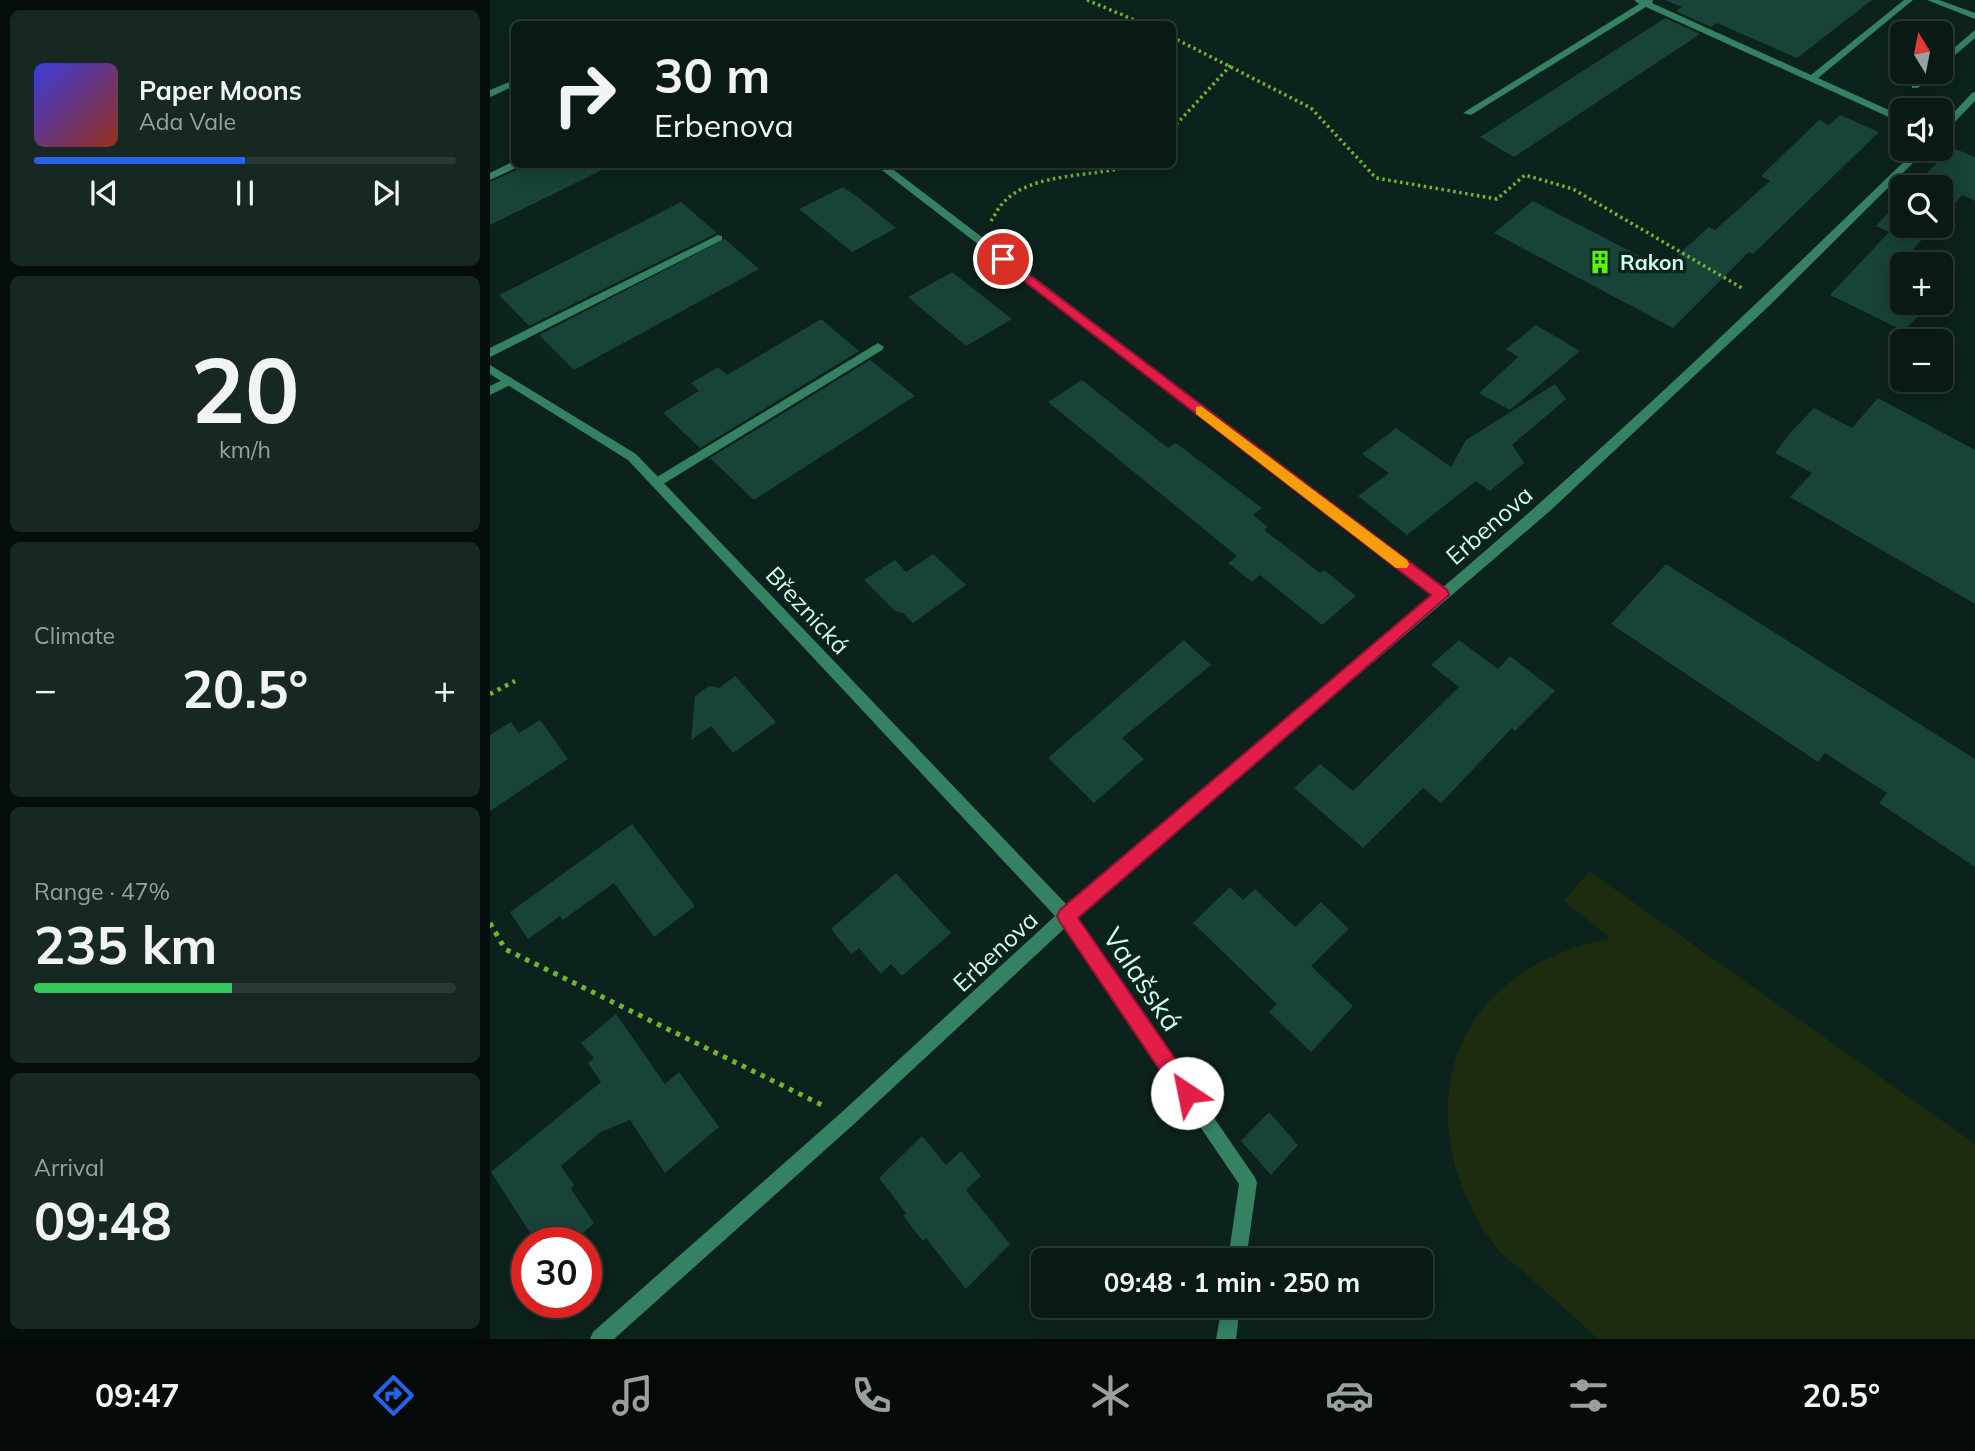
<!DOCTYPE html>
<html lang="en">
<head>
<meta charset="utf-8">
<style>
  :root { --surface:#091a15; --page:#172722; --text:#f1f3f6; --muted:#99a1a0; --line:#293834; --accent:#2563eb }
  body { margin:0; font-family:Mulish,sans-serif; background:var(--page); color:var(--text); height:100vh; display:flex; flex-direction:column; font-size:26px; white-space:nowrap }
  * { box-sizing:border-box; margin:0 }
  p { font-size:23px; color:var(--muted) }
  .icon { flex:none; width:38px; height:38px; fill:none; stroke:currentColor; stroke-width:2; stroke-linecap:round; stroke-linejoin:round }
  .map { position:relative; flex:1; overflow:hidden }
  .panel { display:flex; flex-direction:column; gap:10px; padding:10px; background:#050e0c; width:490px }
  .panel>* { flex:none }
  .hud { position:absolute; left:21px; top:21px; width:665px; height:147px; border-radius:10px; box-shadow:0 4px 18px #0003,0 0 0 2px var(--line); background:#091a15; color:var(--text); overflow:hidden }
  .needle { width:46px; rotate:350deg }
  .controls { position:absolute; left:1400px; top:21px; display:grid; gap:14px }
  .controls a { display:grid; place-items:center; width:63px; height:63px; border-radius:10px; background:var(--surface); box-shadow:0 4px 18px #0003,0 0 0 2px var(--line); font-size:35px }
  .speed { position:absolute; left:21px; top:1227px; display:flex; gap:14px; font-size:35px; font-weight:700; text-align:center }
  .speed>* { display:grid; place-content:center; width:91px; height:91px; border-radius:50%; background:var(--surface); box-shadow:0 4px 18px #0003,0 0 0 2px var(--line); line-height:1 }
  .speed .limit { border:10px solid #d22; background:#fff; color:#111 }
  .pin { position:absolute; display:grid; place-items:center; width:60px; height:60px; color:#fff; margin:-30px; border:4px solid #fff; border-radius:50%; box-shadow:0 2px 7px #0007 }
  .me { position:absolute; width:77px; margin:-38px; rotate:326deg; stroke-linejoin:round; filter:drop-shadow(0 0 5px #0008) }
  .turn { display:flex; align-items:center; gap:24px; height:147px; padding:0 28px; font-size:32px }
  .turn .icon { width:91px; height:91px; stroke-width:2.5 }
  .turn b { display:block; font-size:49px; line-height:60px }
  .big { font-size:52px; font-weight:700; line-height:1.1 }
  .panel .widget { flex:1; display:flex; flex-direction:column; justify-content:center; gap:10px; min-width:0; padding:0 24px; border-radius:10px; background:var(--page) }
  .panel .dial { align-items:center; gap:0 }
  .dial b { font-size:91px; line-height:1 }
  .song { display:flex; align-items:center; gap:21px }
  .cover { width:84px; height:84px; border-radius:10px; background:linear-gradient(135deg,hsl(240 70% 55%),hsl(10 70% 35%)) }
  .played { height:7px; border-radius:4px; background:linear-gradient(90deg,var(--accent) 50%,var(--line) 50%) }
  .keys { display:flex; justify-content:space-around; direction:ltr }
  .heat { display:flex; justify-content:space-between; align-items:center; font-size:38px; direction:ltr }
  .charge { height:10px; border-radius:5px; background:linear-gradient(90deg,#34c759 47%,var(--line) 0) }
  .trip { position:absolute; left:541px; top:1248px; width:402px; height:70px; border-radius:10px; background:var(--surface); box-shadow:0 4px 18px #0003,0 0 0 2px var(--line); font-weight:700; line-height:70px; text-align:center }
  .tabs { display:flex; height:112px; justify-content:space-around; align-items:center; background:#040a08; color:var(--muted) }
  .tabs .icon { width:49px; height:49px }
  .tabs .on { color:var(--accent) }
  .tabs b { font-size:32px; color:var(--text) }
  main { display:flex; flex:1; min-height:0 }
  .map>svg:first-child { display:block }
  .green { fill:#1d2c0f }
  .building { fill:#184339 }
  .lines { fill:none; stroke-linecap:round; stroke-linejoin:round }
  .path-far2 { stroke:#70b729; stroke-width:3.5; stroke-dasharray:2.5 3.5; stroke-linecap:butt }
  .path-far1 { stroke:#70b729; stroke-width:4.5; stroke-dasharray:3.5 5; stroke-linecap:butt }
  .path { stroke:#70b729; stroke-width:5; stroke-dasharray:4.5 6; stroke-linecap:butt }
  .service { fill:#358263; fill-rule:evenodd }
  .minor { fill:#358263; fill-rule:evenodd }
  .route { fill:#e11d48; stroke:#92132f; stroke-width:2 }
  .slow { fill:#f59e0b }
  .labels { text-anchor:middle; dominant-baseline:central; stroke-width:7; stroke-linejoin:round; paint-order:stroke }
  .far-poi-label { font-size:21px; font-weight:bold; fill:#cdffee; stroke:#0c221c; text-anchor:start }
  .street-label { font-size:24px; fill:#cdffee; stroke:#0c221c }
  .near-street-label { font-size:28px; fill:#cdffee; stroke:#0c221c }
</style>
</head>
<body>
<main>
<section class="panel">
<div class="widget">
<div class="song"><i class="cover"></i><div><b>Paper Moons</b><p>Ada Vale</p></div></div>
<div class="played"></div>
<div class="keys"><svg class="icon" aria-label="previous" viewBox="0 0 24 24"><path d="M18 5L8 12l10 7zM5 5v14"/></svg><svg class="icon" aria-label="pause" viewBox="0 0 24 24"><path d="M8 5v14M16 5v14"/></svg><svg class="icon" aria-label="next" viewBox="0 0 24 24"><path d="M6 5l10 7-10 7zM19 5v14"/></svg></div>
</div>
<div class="widget dial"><b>20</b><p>km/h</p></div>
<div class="widget"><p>Climate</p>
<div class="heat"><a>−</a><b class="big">20.5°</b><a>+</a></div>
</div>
<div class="widget"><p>Range · 47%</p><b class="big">235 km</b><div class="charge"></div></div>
<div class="widget"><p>Arrival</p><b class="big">09:48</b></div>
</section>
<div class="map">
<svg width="1485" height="1339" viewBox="0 0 1485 1339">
  <rect width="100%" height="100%" fill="#0c221c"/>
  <path class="green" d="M1099 871 1485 1144V1339H1108C1085 1318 1061 1296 1037 1275 1027 1266 1014 1257 1005 1246 953 1180 936 1073 996 1005 1029 968 1072 948 1120 938L1074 901Z"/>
  <path class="building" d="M1175 0H1382L1307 58 1227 23 1221 27 1186 11 1192 7Z
    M1175 18 1210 34 1024 157 990 137Z
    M1350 115 1389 132 1263 254 1259 252 1183 328 1004 233 1043 201 1173 268 1219 227 1225 230 1280 181 1271 176 1329 120 1339 125Z
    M1463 148 1485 157V201L1472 195 1451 218V187H1422Z
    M33 164H124L0 225V182L31 168Z
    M353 187 373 201 406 228 362 252 309 209Z
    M1412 198V226H1444L1417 256 1435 264H1412V303H1440L1414 331 1340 295 1399 232 1386 226Z
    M191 202 227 233 39 326 9 295Z
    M235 239 269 269 84 370 49 335Z
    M462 272 499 301 522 319 476 346 418 297Z
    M331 319 369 351 210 448 173 413 209 391 201 383 228 367 237 375Z
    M1046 325 1090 351 1020 410 989 393 1028 357 1016 349Z
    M380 360 425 396 264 500 220 458Z
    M592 380 678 448 686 443 772 508 763 515 778 527 774 530 830 573 834 570 866 596 832 625 770 575 762 582 738 563 747 556 558 402Z
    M1065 384 1076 399 1022 445 1034 463 1000 491 986 481 917 535 868 496 899 473 872 454 906 428 961 467 976 440Z
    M1388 398 1485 450V604L1300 497 1322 473 1285 453 1301 432 1324 408 1362 428Z
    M443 554 476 585 423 623 413 613 405 611 374 580 405 560 416 572Z
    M1176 564 1485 759V867L1389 803 1397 793 1335 753 1328 762 1121 624Z
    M694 640 721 665 632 738 654 759 604 803 558 758Z
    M969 640 1008 669 1020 656 1065 691 1025 731 1022 728 951 803 933 788 873 848 804 788 830 764 863 791 969 687 941 665Z
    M245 676 286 722 243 753 221 726 201 740 205 696 219 686 229 688Z
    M50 720 78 759 0 811V735L21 722 29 733Z
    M142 824 205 906 164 937 124 883 73 920 70 916 38 939 20 912Z
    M406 873 461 933 412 976 401 964 391 974 369 948 361 954 341 929Z
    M740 887 753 900 765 889 805 927 831 902 859 929 821 966 863 1006 821 1052 779 1012 787 1004 703 923Z
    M126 1014 175 1084 189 1072 229 1127 175 1173 140 1120 111 1132 71 1166 84 1185 81 1189 104 1223 83 1242H46L1 1172 111 1082 98 1063 104 1058 91 1043Z
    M779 1112 808 1145 781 1175 751 1141Z
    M432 1136 456 1165 471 1151 491 1176 476 1190 520 1244 476 1289 436 1238 433 1241 413 1216 416 1213 389 1178Z"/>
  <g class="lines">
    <path class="path-far2" d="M597 0 654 24
      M682 37 821 108 886 178 1007 199 1035 175 1083 189 1252 288
      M682 129 741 65
      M501 221C505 215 508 208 513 203 541 171 607 178 646 164"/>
    <path class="path-far1" d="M0 694 25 681"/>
    <path class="path" d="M0 923 15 949 332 1105"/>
    <path class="service" d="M1144 0H1163L1162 3 1321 75 1414 0H1423L1328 78 1412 116V123L1156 7 981 115 973 113 1149 4Z
      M1437 0H1449L1485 13V19Z
      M1485 30V38L1451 67V59Z
      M1437 72H1447L1428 88H1422V84Z
      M24 161V164H31L30 166 0 180V173Z
      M228 235 232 236V240L0 357V348Z
      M388 343 394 347 392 350 170 486H162L160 483 162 480Z
      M18 377 22 378V384L0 395V386Z"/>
    <path class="minor" d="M24 80V86L0 97V90Z
      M1485 92V101L1454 133 1451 134V126L1482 93Z
      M1427 149H1437L1280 305 1061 510 586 917 764 1176 767 1182 756 1260H738L749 1184 575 928 364 1124 124 1339H100L103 1332 352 1112 565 916 138 460 0 374V365L146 454 577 905 943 595 384 164H396L952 588C1117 448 1272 299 1427 149Z
      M732 1306H750L746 1339H726Z"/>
  </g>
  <path class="route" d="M513 255 957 590 959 595 588 918 704 1086 707 1093 704 1100 697 1103 690 1100 570 922 567 916 570 910 941 595 509 262V256Z"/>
  <path class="slow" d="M711 406 917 560 919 564 917 568H906L706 414V407Z"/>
  <defs>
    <g id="building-bare" transform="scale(1.89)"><path d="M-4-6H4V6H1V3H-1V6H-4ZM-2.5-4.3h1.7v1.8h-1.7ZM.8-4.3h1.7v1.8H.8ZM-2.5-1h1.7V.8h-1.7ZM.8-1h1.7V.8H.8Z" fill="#55f800" stroke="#0c221c" stroke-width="2.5" paint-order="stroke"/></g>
  </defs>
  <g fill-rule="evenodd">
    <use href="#building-bare" x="1110" y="262"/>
  </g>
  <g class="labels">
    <g class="far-poi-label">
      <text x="1130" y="262">Rakon</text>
    </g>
    <g class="street-label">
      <text transform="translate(999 525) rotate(-41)">Erbenova</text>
      <text transform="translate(318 610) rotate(47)">Březnická</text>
      <text transform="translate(505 951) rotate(-43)">Erbenova</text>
    </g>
    <g class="near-street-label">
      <text transform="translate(653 979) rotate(56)">Valašská</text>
    </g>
  </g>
</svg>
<div class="controls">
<a><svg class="needle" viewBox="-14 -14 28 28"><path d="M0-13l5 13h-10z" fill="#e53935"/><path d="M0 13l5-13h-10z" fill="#99a1a0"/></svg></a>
<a><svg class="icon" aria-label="sound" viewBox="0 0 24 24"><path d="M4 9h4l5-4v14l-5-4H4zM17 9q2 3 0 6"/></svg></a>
<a><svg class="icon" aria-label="search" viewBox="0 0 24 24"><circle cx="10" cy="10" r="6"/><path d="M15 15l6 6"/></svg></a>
<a>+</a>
<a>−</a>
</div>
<div class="speed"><div class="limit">30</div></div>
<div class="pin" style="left:513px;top:259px;background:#d93025"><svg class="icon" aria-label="arrive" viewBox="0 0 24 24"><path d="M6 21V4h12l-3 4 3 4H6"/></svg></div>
<svg class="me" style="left:697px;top:1093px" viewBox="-20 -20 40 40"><circle r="19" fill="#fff"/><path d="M0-13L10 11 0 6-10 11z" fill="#e11d48"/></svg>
<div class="trip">09:48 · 1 min · 250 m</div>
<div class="hud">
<div class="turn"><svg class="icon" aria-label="right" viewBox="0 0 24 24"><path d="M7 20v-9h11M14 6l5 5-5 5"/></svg><div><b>30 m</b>Erbenova</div></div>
</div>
</div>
</main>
<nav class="tabs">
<b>09:47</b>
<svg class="icon on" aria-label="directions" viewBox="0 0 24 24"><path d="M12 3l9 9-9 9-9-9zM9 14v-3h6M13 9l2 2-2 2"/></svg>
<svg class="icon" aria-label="music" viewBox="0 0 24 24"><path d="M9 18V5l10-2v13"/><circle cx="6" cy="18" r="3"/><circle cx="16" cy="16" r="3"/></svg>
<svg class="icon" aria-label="phone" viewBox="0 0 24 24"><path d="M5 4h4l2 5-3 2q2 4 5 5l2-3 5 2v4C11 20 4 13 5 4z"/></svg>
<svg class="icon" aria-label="climate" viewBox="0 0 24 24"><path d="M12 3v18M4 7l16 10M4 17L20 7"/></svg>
<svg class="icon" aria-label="car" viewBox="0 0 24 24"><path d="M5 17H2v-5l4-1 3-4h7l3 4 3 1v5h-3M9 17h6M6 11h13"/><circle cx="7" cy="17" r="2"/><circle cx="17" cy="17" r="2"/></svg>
<svg class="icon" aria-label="filters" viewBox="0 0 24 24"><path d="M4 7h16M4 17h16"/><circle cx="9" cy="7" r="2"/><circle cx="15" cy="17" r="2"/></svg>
<b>20.5°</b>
</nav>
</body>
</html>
